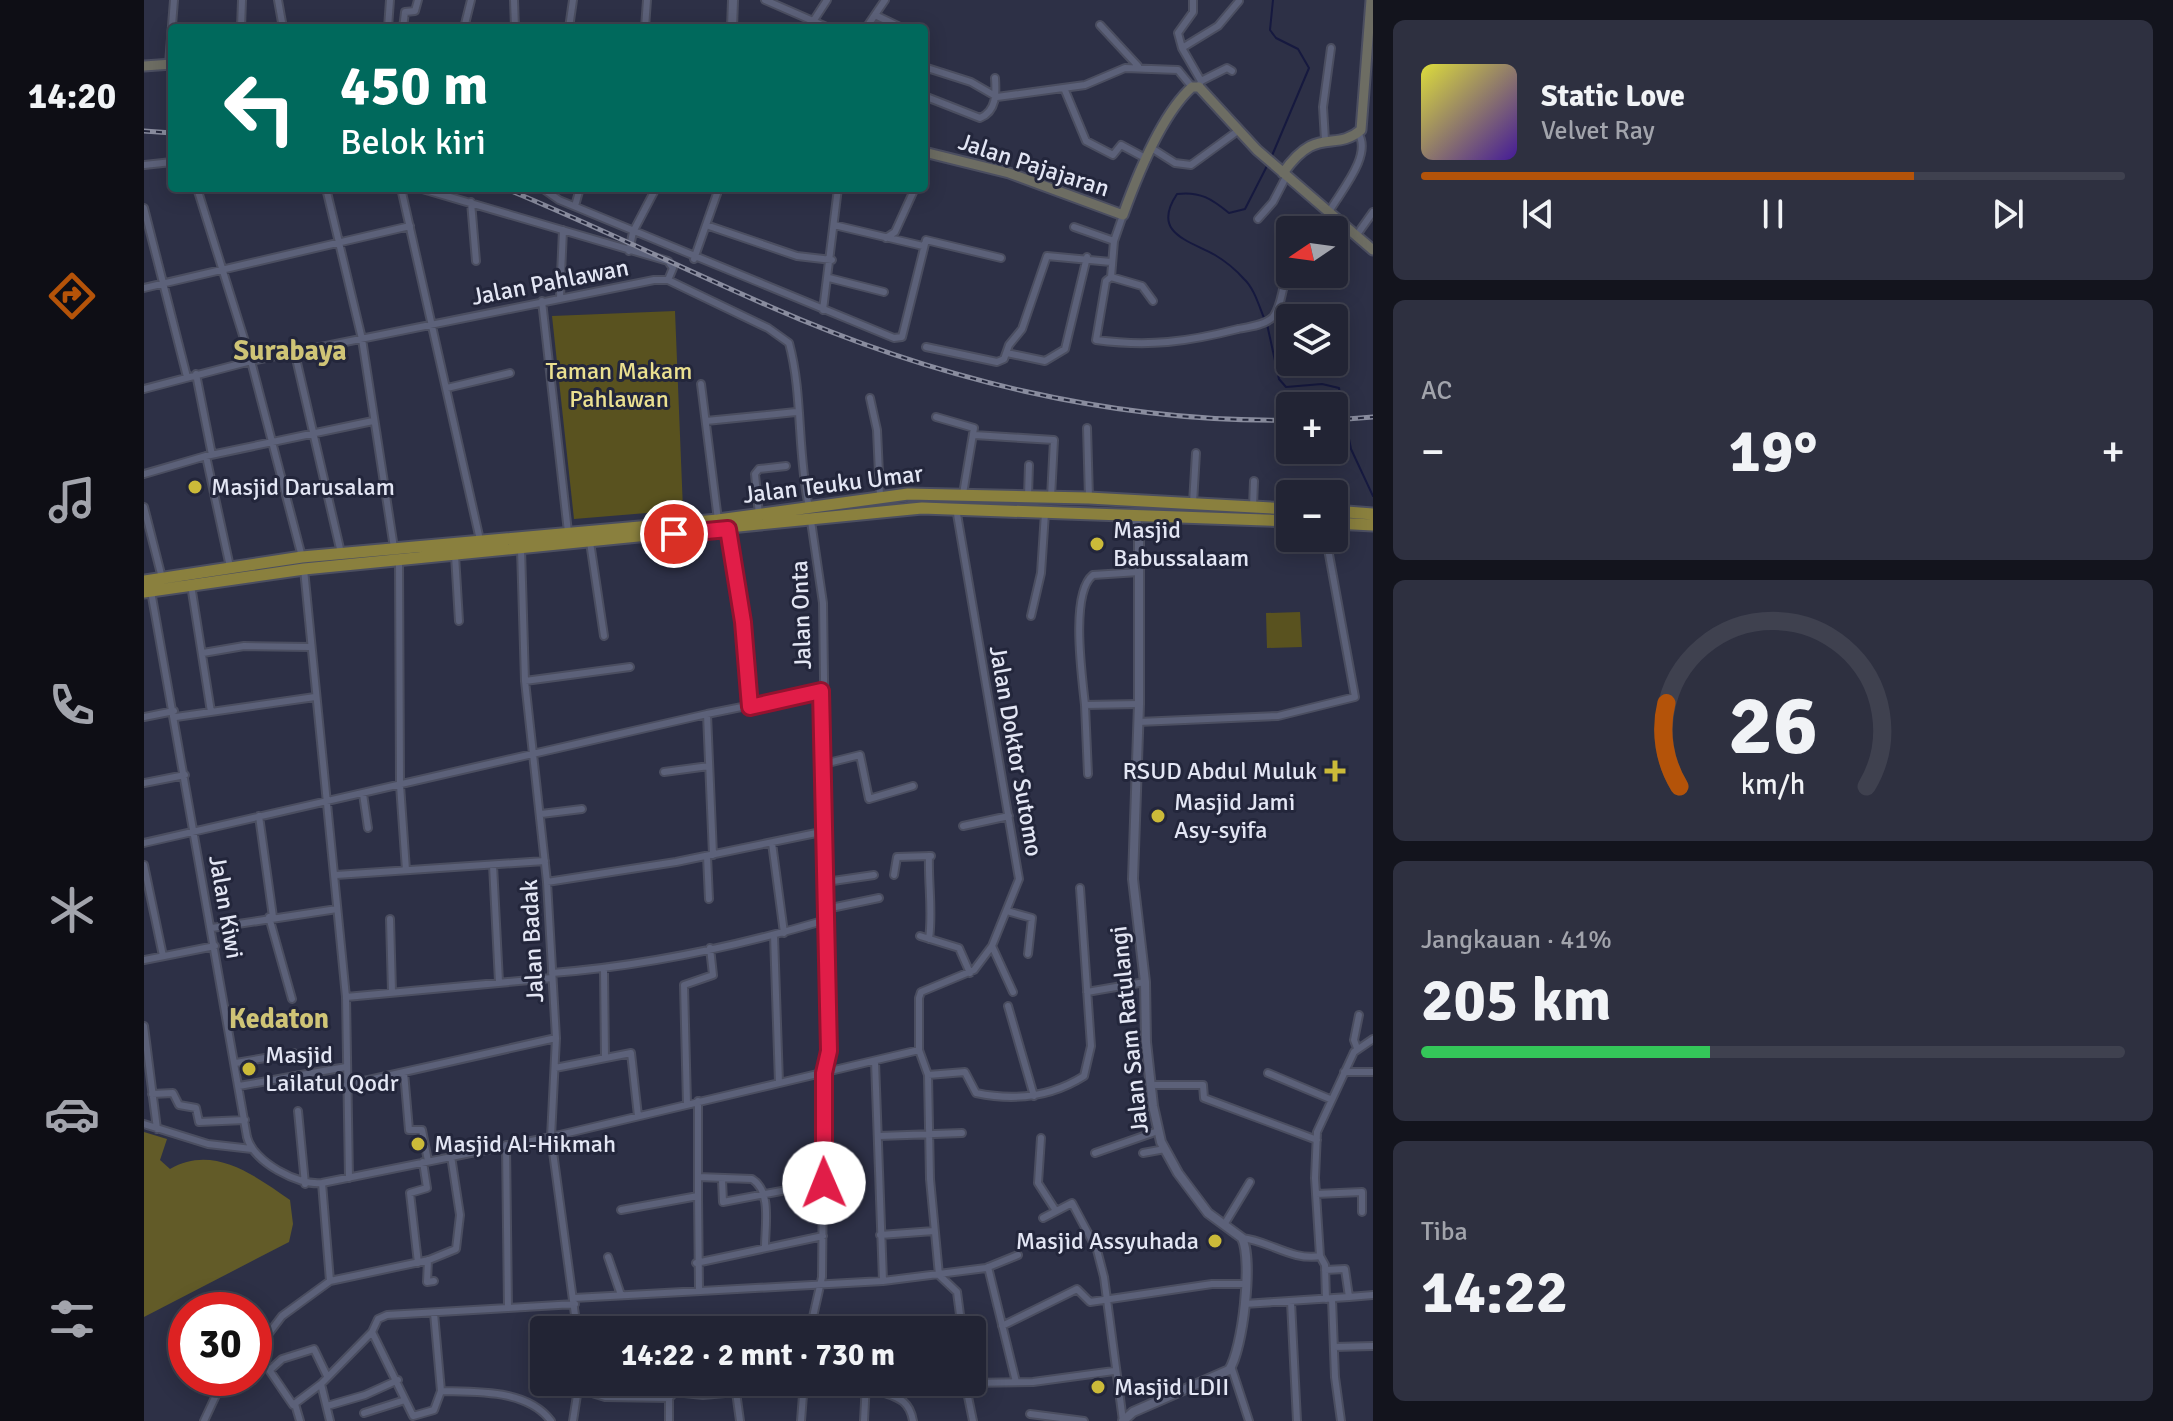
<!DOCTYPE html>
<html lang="id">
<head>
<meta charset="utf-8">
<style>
  :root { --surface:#222434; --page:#2e3040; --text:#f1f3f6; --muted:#a2a4ac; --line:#3f414f; --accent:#b45309 }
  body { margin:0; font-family:Signika,sans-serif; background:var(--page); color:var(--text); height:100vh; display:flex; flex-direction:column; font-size:30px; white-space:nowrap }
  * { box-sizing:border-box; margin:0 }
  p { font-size:26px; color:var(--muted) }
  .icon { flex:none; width:44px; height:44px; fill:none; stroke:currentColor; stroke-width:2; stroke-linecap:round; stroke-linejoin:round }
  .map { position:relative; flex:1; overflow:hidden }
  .side { display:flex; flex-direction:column; gap:20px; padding:20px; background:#13141d; width:800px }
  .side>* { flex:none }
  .top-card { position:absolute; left:24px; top:24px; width:760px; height:168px; border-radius:8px; box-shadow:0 4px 20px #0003,0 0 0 2px var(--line); background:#00695c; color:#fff; overflow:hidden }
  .needle { width:52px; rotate:257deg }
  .buttons { position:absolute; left:1132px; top:216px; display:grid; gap:16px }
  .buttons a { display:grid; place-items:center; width:72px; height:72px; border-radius:8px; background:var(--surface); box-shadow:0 4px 20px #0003,0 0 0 2px var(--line); font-size:40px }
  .speed { position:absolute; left:24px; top:1292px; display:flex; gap:16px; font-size:40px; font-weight:700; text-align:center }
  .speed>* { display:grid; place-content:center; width:104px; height:104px; border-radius:50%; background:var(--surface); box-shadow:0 4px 20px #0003,0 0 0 2px var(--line); line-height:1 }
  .speed .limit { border:12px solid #d22; background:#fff; color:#111 }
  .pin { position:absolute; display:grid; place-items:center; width:68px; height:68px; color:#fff; margin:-34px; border:4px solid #fff; border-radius:50%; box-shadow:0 2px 8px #0007 }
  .me { position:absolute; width:88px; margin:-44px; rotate:359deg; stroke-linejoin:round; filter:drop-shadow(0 0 6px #0008) }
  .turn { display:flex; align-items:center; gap:28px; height:168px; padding:0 40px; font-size:36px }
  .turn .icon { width:104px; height:104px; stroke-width:2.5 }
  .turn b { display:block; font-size:56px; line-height:68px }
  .big { font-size:60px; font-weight:700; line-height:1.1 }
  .side .card { flex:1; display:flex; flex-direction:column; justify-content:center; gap:12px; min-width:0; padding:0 28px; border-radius:12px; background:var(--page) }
  .side .dial { align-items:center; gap:0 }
  .dial svg { height:208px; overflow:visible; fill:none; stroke:var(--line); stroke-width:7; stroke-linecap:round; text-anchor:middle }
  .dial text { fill:var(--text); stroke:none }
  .song { display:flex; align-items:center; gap:24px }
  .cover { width:96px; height:96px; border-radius:12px; background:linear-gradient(135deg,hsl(60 70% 55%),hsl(260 70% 35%)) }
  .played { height:8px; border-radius:4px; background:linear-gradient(90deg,var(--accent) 70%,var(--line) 70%) }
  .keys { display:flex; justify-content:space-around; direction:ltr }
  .heat { display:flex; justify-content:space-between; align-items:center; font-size:44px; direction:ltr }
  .charge { height:12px; border-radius:6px; background:linear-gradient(90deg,#34c759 41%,var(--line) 0) }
  .trip { position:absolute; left:386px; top:1316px; width:456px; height:80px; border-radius:8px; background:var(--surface); box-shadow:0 4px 20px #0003,0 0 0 2px var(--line); font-weight:700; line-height:80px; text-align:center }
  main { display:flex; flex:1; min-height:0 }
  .dock { display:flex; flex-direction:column; width:144px; justify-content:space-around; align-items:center; background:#0e0e15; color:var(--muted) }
  .dock .icon { width:56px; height:56px }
  .dock .active { color:var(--accent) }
  .dock b { font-size:36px; color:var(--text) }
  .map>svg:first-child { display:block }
  .green { fill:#59521f }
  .forest { fill:#625b28 }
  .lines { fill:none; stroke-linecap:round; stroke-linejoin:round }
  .stream { stroke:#16193f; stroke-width:2 }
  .minor-casing { stroke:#4b4e60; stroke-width:10 }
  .tertiary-casing { stroke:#4b4e60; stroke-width:12 }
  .secondary-casing { stroke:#4b4e60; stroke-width:13 }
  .trunk-casing { stroke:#4b4e60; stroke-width:15 }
  .minor { stroke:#5c6179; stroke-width:6 }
  .tertiary { stroke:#5c6179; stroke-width:8 }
  .secondary { stroke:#6d6d63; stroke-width:9 }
  .trunk { stroke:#8a803e; stroke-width:11 }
  .rail-casing { stroke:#898c9e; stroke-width:5 }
  .rail { stroke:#23263b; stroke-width:2; stroke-dasharray:6; stroke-linecap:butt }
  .route-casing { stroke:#92132f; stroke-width:20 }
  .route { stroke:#e11d48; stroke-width:14 }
  .poi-dot { fill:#cbba39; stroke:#23263b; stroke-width:3 }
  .labels { text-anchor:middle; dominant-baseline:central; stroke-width:6; stroke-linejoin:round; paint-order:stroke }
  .street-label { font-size:24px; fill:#e3e6f4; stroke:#23263b }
  .park-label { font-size:24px; fill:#ebe090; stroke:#23263b }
  .poi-label { font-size:24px; fill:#e3e6f4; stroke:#23263b; text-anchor:start }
  .quarter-label { font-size:28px; font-weight:bold; fill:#cfc476; stroke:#23263b }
</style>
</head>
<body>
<main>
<nav class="dock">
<b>14:20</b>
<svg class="icon active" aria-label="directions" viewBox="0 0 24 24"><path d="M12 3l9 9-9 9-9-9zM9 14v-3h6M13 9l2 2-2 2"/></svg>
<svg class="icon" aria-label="music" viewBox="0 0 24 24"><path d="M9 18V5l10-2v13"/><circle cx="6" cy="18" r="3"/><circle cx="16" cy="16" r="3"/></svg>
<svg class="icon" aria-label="phone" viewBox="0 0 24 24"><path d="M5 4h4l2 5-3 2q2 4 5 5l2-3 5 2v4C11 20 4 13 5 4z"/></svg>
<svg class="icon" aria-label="climate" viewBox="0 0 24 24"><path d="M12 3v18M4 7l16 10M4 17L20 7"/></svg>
<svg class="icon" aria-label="car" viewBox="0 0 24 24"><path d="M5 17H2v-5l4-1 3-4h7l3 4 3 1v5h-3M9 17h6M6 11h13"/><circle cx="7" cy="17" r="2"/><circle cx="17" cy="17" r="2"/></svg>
<svg class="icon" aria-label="filters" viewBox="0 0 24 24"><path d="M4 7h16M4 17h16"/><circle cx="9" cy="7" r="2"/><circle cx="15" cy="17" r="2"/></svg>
</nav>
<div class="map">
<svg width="1229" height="1421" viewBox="0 0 1229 1421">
  <rect width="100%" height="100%" fill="#2d3046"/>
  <path class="green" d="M531 311 539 510 430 519 408 316Z
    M1156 612 1158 647 1123 648 1122 613Z"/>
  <path class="forest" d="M0 1132 23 1139 16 1160 26 1169C69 1144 110 1175 146 1200L149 1224 145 1242 0 1317Z"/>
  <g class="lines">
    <path class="stream" d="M1127 158 1165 68 1154 49 1132 38 1126 30 1129 0
      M1120 318C1115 306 1110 288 1100 279 1092 270 1081 261 1071 255 1044 240 1007 233 1033 194 1056 191 1068 199 1085 213L1101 209 1124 164
      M1123 324 1135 379 1142 387 1178 384 1195 388 1207 449 1229 496"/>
    <g class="minor-casing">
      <path id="minor" d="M134 0 139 28
        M370 0 371 28
        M621 0 685 28
        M1049 0V12L1034 33 1038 48 1057 81 1055 87
        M731 15 758 28
        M670 20 683 0
        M956 25 994 66
        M97 28 98 0
        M244 28 246 0
        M259 28 261 12 271 11 274 0
        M320 28 327 0
        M425 28 429 0
        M501 28 503 0
        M722 28 741 0
        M1038 48 1074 26 1095 1
        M25 64 30 0
        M780 67 827 82 853 97 941 85 981 68 1034 70 1048 87
        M1057 81 1083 68 1088 71
        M920 88 942 141 969 155 977 145 1003 159
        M780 96 836 118C853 111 852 93 851 78
        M1181 140 1179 107 1187 48
        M1009 149 1031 163 1047 165 1095 130
        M0 165 28 162
        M53 188 107 361 158 557
        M182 188 218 339 250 548
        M257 188 336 540
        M275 188 524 261 529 268 524 280
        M398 188 415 200 750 338 758 337 782 240 857 258
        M327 202 332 261
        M431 206 436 188
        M0 208 43 377
        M1185 212C1196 192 1229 155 1214 133
        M979 215 970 241 967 277 998 286 1009 301
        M1114 219 1129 202 1143 175
        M562 225 653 256 688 260
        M690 225 779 246
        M930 227 970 241
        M1183 230 1193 219
        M1212 236 1229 212
        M742 238 751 232 771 188
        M485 251 489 232 512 188
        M550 259 575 188
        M967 277 962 281 952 340C1005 347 1043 342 1094 329 1105 327 1121 325 1129 317 1139 305 1137 284 1146 270
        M685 278 740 292
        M0 288 266 226
        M416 297 419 230
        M398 301 424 532
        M679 310 694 188
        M782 347 853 362 860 359 865 345 878 329 903 256 967 262
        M863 353 901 361 921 349 943 257
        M151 354 197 553
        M52 374 68 455
        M557 384 574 520
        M303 388 366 373
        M0 389 107 361 510 280H524L624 328 645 343C659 394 653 453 665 507
        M726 398 733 430 736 496
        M792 417 830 428 819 494
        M562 421 652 412
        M943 428 945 498
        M830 435 910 440 907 497
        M62 456 86 567
        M0 474 62 456 229 421
        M1179 487 1180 494
        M884 496 885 465
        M1049 503 1052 453
        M0 507 18 578
        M1109 507 1110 481
        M615 515 611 474 615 469 642 466
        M584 529 599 622 606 707
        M446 542 460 636
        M377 549 381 681 403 882 412 1038 407 1137 433 1330
        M311 555 315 621
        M255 560 256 785 262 870
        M160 569 202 997 205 1178
        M47 585 67 712
        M7 591 103 1137C109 1162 155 1186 178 1183L407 1137 775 1050
        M887 616 897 573 901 513
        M59 653 100 646 166 647
        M381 681 486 667
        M995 704 941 705C938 676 926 593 949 575L995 572
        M941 705 944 774
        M563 714 569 855
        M0 717 30 711
        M32 717 171 697
        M994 722 1134 716 1211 697 1182 538
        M680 764 716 755 725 799 769 786
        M520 772 565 766
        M0 783 41 775
        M219 794 224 828
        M397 814 438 809
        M115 816 129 917
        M819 826 865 816
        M0 843 563 714 677 691
        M628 843 640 933
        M563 856 565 899
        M0 865 19 956
        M349 865 355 982
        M192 875 401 861
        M750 875 753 857 787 856
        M403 882 532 862 682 831
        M682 882 730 875
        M682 909 735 898
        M863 911 888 918 884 954
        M125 917 148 999
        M246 919 248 992
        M68 928 193 909
        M630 935 635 1083
        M776 936 815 948 826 973
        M785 939C789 911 784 884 785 856
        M848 946 869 992
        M0 960 71 946
        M460 969 461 1058
        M408 973C500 966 594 946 682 920
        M943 992 1001 982
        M202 997 408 978
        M864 1006 890 1096
        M0 1026 13 1129
        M1213 1048 1210 1040 1215 1015
        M731 1061 739 1281
        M92 1063 150 1053
        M411 1068 487 1053 494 1116
        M260 1072 265 1130H278L284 1161
        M1200 1072H1229
        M1124 1073 1186 1099
        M784 1075 821 1072 832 1093C870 1101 907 1097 940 1076L947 1046 936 888
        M202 1085 412 1038
        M1007 1085H1059L1060 1098 1173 1140
        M95 1086 202 1067
        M8 1094 29 1093 35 1105 52 1108 55 1122 101 1120
        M543 1104 540 985 569 975 566 948
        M154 1111 161 1184
        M0 1124 64 1144 108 1149
        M735 1136 818 1133
        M897 1138 894 1183 912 1211
        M362 1145 364 1308 431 1304
        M951 1153 1014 1131
        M999 1153 1021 1149
        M554 1177 608 1179C628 1191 621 1226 621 1247
        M578 1180 579 1202 680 1183
        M1172 1194 1218 1192V1212
        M554 1196V1101
        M477 1210 554 1196 555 1289
        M899 1218 928 1203 953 1250 960 1277 979 1421
        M1080 1225 1106 1182
        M736 1235 790 1231
        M1098 1238C1126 1241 1148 1261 1176 1256L1171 1178 1173 1132 1210 1052 1229 1039
        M1176 1256 1181 1265 1182 1299
        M464 1257 477 1295
        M284 1260 283 1282 290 1281
        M274 1263 266 1193 283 1188 279 1162
        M552 1263 679 1236
        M844 1267 872 1382
        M1181 1270 1201 1269 1205 1297 1229 1295
        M795 1275 786 1179 784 1075 775 1050V998L777 992 830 970 848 946 875 879 812 508
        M795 1275 813 1292 818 1330
        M186 1281 285 1260 312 1249 316 1215 307 1156
        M430 1298 739 1281 842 1268 874 1255
        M1188 1299 1191 1377 1197 1421
        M1147 1302 1153 1421
        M61 1303 68 1310
        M1100 1304 1205 1297
        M290 1313 297 1391
        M858 1326 933 1289 946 1302 1068 1284H1101
        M666 1330 678 1277 680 1073 685 1051 679 603 667 521
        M228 1332 269 1416 290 1410 297 1391C333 1392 383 1389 407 1421
        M1190 1347 1229 1346
        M113 1352 149 1405 177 1384 228 1332 234 1319 243 1315 364 1308
        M110 1353 138 1316 186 1281 178 1183
        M1087 1366 1105 1421
        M127 1369 138 1359 170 1349 183 1376
        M721 1382C739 1399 764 1390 769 1421
        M821 1382 829 1421
        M821 1383 889 1382 970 1371
        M177 1384 186 1421
        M435 1389 461 1397 525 1398
        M151 1404 156 1421
        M183 1406 221 1395 254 1380
        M220 1413 261 1400
        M886 1414 940 1421
        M60 1421 80 1378
        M429 1421 435 1382
        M525 1421V1398L531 1392 559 1395 592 1392 596 1421
        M657 1421 660 1382
        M720 1421 722 1382"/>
    </g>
    <g class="tertiary-casing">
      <path id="tertiary" d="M588 28 589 0
        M979 1421 989 1412 1085 1370C1099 1349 1109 1260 1098 1238L1064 1213 1034 1173 1017 1142 1009 1106 1002 1042 1001 982 989 879 995 704V533L991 514"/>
    </g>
    <g class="secondary-casing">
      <path id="secondary" d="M0 66 28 64
        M780 152 865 173 979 215C993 176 1018 114 1048 87H1055L1113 150 1229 250
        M1139 173C1173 124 1190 153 1217 130L1227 0"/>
    </g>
    <g class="trunk-casing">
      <path id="trunk" d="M1190 511 1229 514
        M1190 523 1229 525
        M0 581 158 557 574 520 764 494 945 498 1146 509
        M0 592 160 569 778 508 1146 521"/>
    </g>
    <use href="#minor" class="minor"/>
    <use href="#tertiary" class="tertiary"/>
    <use href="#secondary" class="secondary"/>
    <use href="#trunk" class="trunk"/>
    <g class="rail-casing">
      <path id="rail" d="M0 131 28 133
        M360 188C450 225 537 268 627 307 789 378 968 423 1146 420
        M1190 420 1229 417"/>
    </g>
    <use href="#rail" class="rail"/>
  </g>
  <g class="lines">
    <g class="route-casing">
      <path id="route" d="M530 534 584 529 599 622 606 707 677 691 685 1051 680 1073V1183"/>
    </g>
    <use href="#route" class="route"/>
  </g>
  <g class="poi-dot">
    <circle cx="51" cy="487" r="8"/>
    <circle cx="953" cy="544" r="8"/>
    <path d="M1187 759h8v8h8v8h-8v8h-8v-8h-8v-8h8z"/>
    <circle cx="1014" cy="816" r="8"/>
    <circle cx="105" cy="1069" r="8"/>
    <circle cx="274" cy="1144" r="8"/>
    <circle cx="1071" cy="1241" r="8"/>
    <circle cx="954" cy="1387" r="8"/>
  </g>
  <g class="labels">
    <g class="street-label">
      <text transform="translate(890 165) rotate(18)">Jalan Pajajaran</text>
      <text transform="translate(406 282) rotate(-11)">Jalan Pahlawan</text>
      <text transform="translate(689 484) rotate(-7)">Jalan Teuku Umar</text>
      <text transform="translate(657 615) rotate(-92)">Jalan Onta</text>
      <text transform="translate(872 751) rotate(80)">Jalan Doktor Sutomo</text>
      <text transform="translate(82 907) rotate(80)">Jalan Kiwi</text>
      <text transform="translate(388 941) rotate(-93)">Jalan Badak</text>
      <text transform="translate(985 1030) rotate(-96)">Jalan Sam Ratulangi</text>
    </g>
    <g class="park-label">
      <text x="475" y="371">Taman Makam<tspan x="475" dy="28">Pahlawan</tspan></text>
    </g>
    <g class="poi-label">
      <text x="67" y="487">Masjid Darusalam</text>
      <text x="969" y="530">Masjid<tspan x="969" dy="28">Babussalaam</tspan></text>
      <text x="1173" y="771" text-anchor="end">RSUD Abdul Muluk</text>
      <text x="1030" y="802">Masjid Jami<tspan x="1030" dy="28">Asy-syifa</tspan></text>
      <text x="121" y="1055">Masjid<tspan x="121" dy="28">Lailatul Qodr</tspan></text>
      <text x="290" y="1144">Masjid Al-Hikmah</text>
      <text x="1055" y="1241" text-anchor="end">Masjid Assyuhada</text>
      <text x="970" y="1387">Masjid LDII</text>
    </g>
    <g class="quarter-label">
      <text x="146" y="351">Surabaya</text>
      <text x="135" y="1019">Kedaton</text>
    </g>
  </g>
</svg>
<div class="buttons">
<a><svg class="needle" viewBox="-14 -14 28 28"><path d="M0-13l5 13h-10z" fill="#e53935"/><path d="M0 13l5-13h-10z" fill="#a2a4ac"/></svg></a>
<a><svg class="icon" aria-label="layers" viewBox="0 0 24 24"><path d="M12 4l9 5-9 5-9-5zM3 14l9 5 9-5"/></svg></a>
<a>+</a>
<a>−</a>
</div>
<div class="speed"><div class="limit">30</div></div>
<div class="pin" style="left:530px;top:534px;background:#d93025"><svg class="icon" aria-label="arrive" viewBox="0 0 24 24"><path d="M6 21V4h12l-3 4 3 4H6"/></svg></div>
<svg class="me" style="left:680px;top:1183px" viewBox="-20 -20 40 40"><circle r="19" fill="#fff"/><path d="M0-13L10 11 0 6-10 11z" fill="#e11d48"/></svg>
<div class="trip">14:22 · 2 mnt · 730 m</div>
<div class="top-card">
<div class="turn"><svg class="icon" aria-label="left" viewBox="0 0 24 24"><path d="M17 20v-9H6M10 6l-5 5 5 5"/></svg><div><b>450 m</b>Belok kiri</div></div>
</div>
</div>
<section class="side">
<div class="card">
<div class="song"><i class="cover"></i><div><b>Static Love</b><p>Velvet Ray</p></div></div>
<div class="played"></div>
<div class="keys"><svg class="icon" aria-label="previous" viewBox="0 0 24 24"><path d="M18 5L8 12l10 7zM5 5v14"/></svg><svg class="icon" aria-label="pause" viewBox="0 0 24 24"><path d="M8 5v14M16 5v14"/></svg><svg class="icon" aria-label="next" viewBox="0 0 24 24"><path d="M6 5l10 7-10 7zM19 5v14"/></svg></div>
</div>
<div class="card"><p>AC</p>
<div class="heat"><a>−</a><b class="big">19°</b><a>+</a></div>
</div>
<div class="card dial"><svg viewBox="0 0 100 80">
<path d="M14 69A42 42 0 1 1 86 69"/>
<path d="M14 69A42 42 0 0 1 9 37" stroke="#b45309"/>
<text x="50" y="56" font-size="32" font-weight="700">26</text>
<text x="50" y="72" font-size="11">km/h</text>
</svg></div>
<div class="card"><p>Jangkauan · 41%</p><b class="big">205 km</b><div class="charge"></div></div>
<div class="card"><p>Tiba</p><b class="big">14:22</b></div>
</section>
</main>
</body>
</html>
